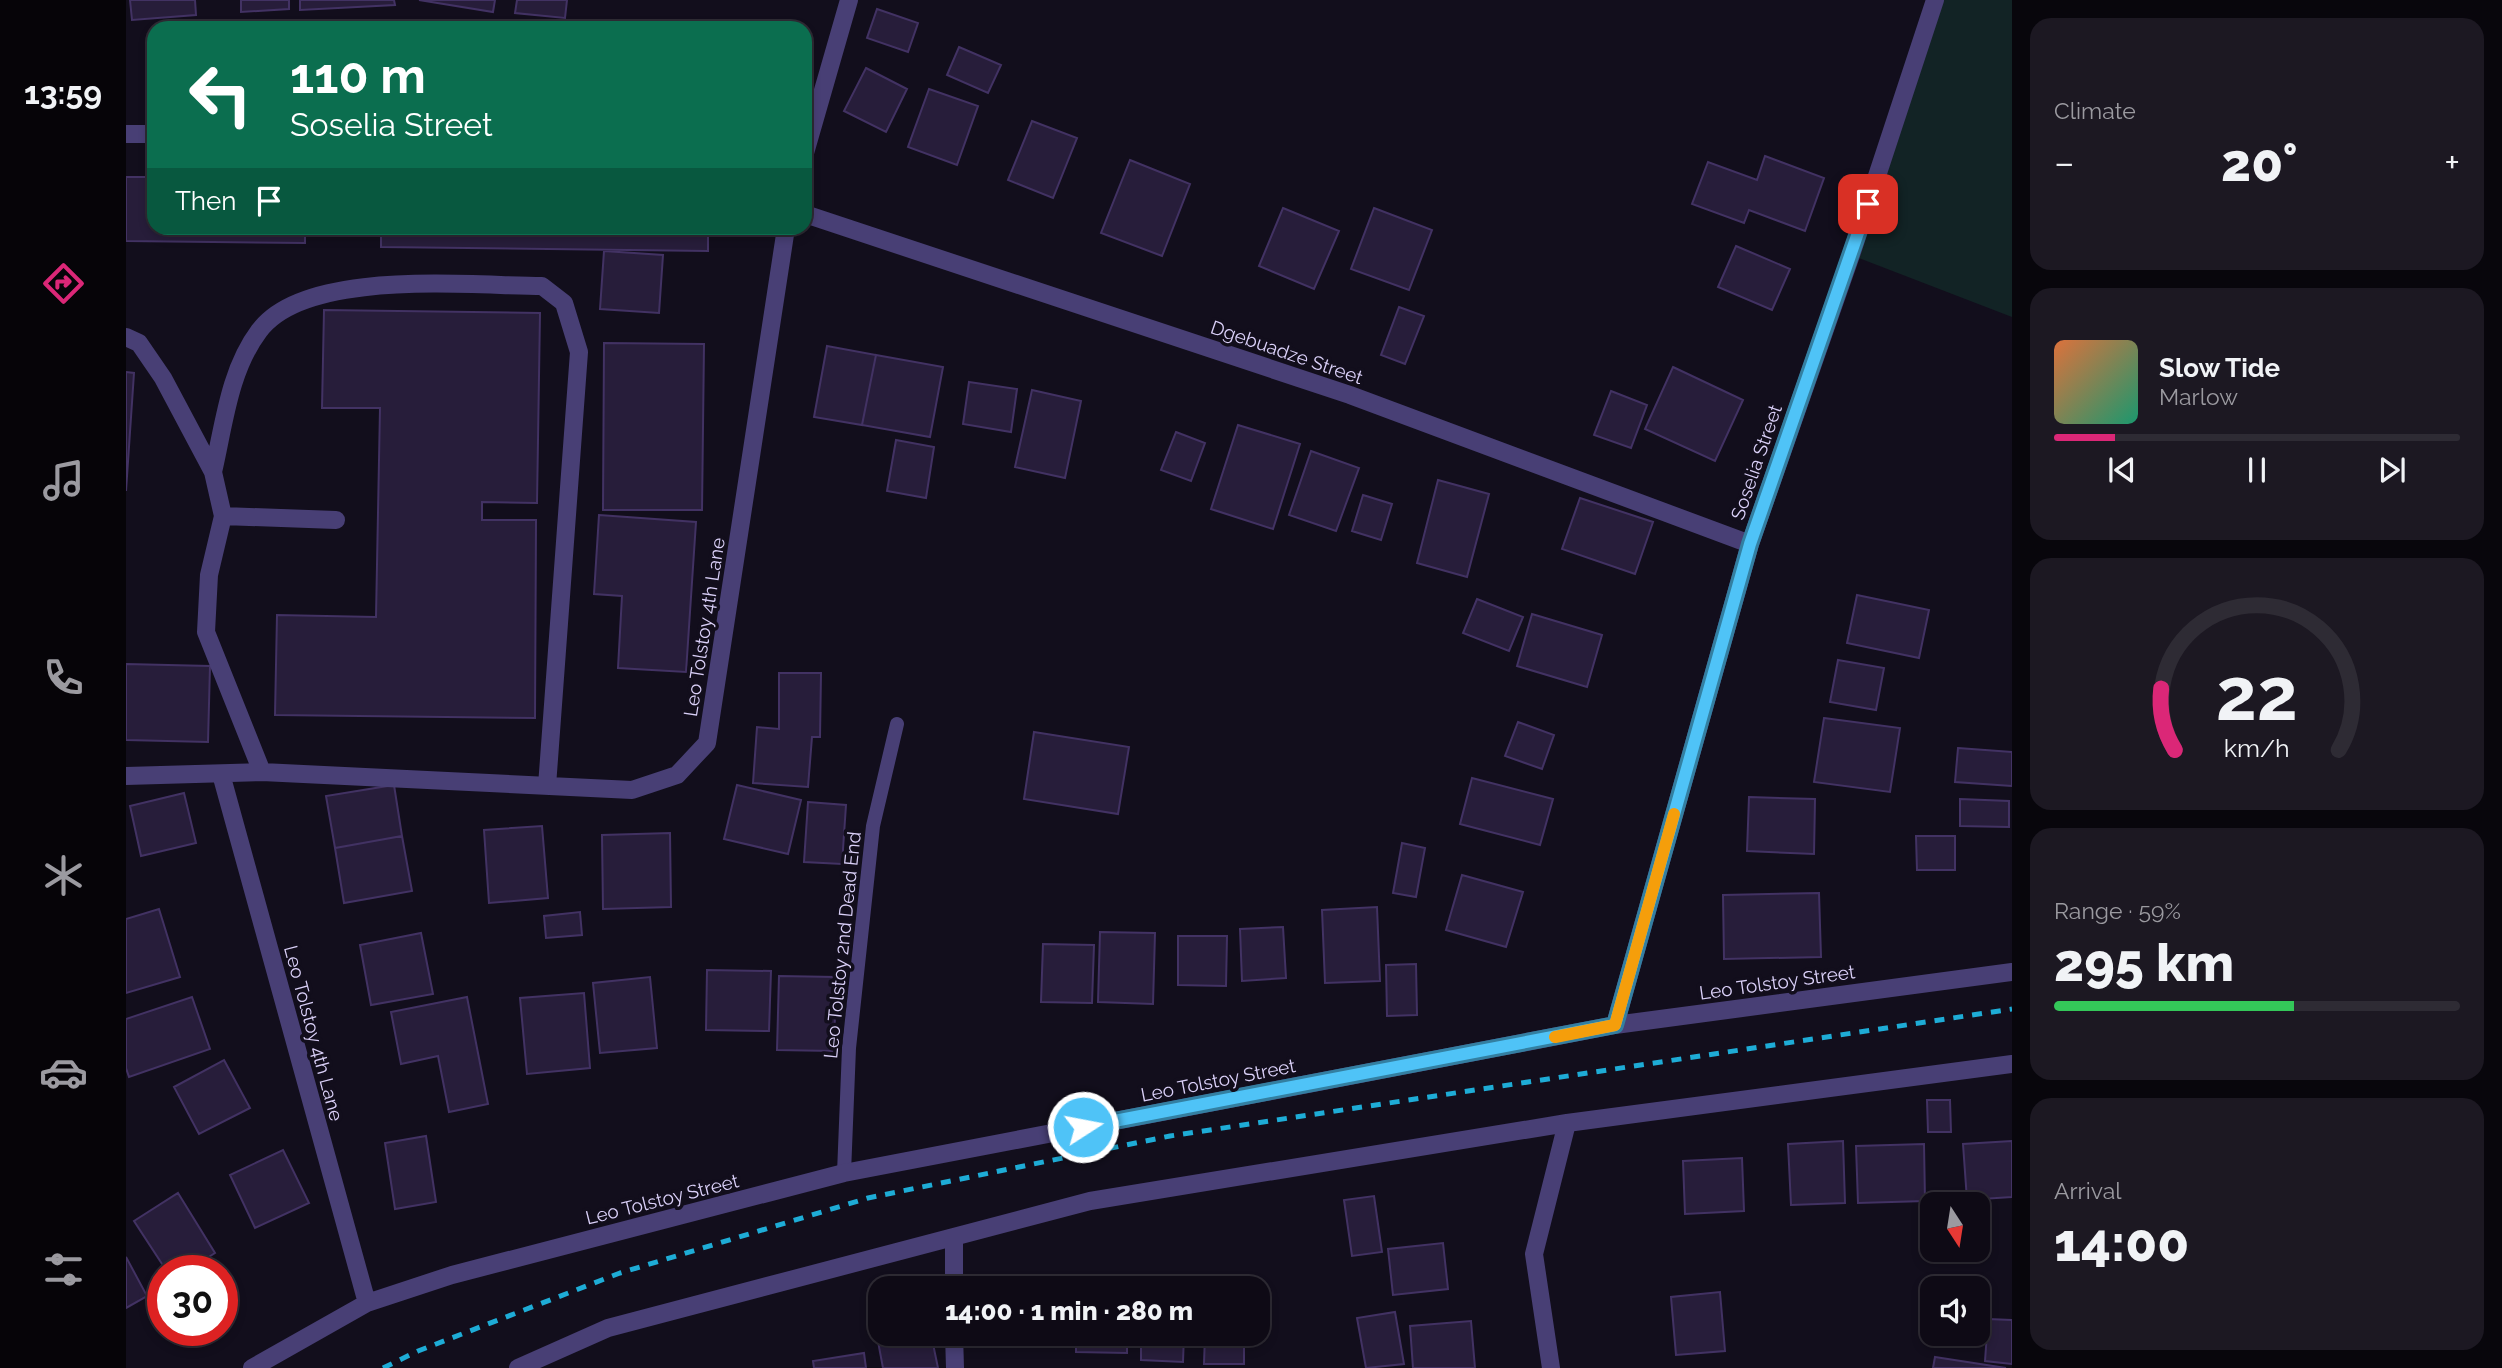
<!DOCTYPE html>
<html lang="en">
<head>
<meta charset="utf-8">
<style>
  :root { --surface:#0e0a15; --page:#1c1822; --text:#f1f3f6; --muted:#9b9aa0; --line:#2e2b34; --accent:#db2777 }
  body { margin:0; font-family:Raleway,sans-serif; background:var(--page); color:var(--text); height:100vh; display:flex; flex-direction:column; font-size:26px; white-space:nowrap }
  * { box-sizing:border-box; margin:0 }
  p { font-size:23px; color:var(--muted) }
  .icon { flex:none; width:38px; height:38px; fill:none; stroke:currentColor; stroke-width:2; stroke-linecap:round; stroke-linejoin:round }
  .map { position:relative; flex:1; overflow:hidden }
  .drawer { display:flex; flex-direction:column; gap:18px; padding:18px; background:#08060c; width:490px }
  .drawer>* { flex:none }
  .guide { position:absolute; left:21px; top:21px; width:665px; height:214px; border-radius:21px; box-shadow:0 4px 10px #0003,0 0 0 2px var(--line); background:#0b6e4f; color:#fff; overflow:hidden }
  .needle { width:46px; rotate:168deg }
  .fabs { position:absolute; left:1794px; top:1192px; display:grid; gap:14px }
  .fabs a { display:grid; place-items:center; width:70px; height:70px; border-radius:14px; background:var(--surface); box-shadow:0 4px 10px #0003,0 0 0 2px var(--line); font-size:35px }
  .speed { position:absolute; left:21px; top:1255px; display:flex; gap:14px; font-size:35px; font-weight:700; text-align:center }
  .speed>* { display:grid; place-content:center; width:91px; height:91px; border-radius:50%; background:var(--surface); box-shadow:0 4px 10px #0003,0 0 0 2px var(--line); line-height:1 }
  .speed .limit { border:10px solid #d22; background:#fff; color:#111 }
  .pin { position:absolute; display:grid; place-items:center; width:60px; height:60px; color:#fff; margin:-30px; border-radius:14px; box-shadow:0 4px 10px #0006 }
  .me { position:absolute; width:77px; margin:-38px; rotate:79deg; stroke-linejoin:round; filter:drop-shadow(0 0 5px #0008) }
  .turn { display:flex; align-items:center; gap:24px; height:147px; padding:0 28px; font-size:32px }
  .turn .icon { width:91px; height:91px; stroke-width:2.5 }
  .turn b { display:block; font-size:49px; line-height:60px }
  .then { display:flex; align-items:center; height:66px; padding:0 28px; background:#0003; gap:14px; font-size:26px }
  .big { font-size:52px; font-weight:800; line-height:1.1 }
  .drawer .tile { flex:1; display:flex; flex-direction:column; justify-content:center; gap:10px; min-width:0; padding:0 24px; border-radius:21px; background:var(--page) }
  .drawer .dial { align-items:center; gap:0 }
  .dial svg { height:182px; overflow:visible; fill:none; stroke:var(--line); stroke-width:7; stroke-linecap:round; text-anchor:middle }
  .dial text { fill:var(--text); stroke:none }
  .song { display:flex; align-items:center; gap:21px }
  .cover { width:84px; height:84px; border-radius:10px; background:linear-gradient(135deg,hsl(20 70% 55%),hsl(160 70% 35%)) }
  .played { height:7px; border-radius:4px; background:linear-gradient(90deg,var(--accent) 15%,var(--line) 15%) }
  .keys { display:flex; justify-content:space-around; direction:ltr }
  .heat { display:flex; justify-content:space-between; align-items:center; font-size:38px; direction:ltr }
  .charge { height:10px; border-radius:5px; background:linear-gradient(90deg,#34c759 59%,var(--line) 0) }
  .trip { position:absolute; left:742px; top:1276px; width:402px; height:70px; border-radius:21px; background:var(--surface); box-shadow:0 4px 10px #0003,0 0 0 2px var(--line); font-weight:800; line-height:70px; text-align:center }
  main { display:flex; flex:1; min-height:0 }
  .menu { display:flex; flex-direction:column; width:126px; justify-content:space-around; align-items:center; background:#060408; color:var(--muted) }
  .menu .icon { width:49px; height:49px }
  .menu .active { color:var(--accent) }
  .menu b { font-size:32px; color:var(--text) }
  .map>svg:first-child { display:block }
  .green { fill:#122325 }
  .building { fill:#271d3a; stroke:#423263; stroke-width:2 }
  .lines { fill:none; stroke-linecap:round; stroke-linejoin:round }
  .lane { stroke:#483f75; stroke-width:14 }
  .street { stroke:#483f75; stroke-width:18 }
  .rail { stroke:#1eacd6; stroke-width:5; stroke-dasharray:10 9; stroke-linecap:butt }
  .route-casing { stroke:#337fa1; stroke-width:18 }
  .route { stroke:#4fc3f7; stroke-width:12 }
  .slow { stroke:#f59e0b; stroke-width:12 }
  .labels { text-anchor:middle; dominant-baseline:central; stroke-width:7; stroke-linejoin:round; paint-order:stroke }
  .street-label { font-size:19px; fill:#dad0f8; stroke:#120e1c }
</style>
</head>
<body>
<main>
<nav class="menu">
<b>13:59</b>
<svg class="icon active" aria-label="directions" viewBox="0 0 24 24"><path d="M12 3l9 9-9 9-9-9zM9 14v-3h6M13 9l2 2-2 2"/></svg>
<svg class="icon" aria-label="music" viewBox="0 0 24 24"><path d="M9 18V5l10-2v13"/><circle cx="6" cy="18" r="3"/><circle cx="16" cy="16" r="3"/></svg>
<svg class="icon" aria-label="phone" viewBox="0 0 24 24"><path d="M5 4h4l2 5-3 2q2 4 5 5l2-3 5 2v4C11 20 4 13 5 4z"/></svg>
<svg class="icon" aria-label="climate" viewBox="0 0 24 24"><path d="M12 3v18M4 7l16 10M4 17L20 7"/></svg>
<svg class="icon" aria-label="car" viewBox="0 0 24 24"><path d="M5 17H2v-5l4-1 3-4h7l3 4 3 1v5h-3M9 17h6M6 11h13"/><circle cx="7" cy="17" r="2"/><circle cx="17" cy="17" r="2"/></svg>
<svg class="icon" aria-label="filters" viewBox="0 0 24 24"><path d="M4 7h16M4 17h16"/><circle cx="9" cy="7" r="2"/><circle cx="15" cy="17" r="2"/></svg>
</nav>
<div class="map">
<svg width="1886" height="1368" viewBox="0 0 1886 1368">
  <rect width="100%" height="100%" fill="#120e1c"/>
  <path class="green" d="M1809 0H1886V317L1725 255Z"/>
  <path class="building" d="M4 0H69L70 15 6 20Z
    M115 0H163V9L115 12Z
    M174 0H268L269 5 174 10Z
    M293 0H369L367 12Z
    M391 0H441L439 18 389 13Z
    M751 9 792 23 782 52 741 38Z
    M833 47 875 65 862 93 821 75Z
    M740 68 781 89 760 132 718 111Z
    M803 89 852 106 831 165 782 147Z
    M906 121 951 138 927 198 882 180Z
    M1639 156 1698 178 1679 231 1623 210 1618 223 1566 204 1582 162 1631 180Z
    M1004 160 1064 184 1036 256 975 233Z
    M0 177H28V228H179V243L0 241Z
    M1157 208 1213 231 1188 289 1133 266Z
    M1248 208 1306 230 1283 290 1225 269Z
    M255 228H582V251L255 247Z
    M1610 246 1664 269 1646 310 1592 287Z
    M478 251 537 255 533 313 474 309Z
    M1273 307 1298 316 1279 364 1255 355Z
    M198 310 414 313 411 503 356 502V520H410L409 718 149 715 151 615 250 617 254 408H196Z
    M478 343 578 344 576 510H477Z
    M701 346 750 355 736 425 688 417Z
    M750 355 817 367 804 437 736 425Z
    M1547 367 1617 400 1589 461 1519 429Z
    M0 372 8 373 0 491Z
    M843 382 891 389 885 432 837 424Z
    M906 390 955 401 939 478 889 467Z
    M1485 391 1521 405 1505 448 1468 435Z
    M1112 425 1174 444 1147 529 1085 509Z
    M1050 432 1079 443 1065 481 1035 470Z
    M770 440 808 447 800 498 761 491Z
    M1185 451 1233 468 1210 531 1163 515Z
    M1312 480 1363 494 1341 577 1291 563Z
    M1237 495 1266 504 1255 540 1226 531Z
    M1454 498 1527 522 1509 574 1436 549Z
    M473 515 570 522 560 672 492 668 496 596 468 594Z
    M1731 595 1803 610 1793 658 1721 643Z
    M1351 599 1397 617 1383 651 1337 633Z
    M1406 614 1476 635 1461 687 1391 666Z
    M1712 660 1758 668 1750 710 1704 702Z
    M0 664 84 666 82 742 0 740Z
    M653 673H695L694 737H686L682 787 627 783 631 727 653 729Z
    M1698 718 1774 728 1764 792 1688 782Z
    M1392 722 1428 735 1416 769 1379 756Z
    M908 732 1003 747 992 814 898 799Z
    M1832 748 1886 752V786L1829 782Z
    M1346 778 1427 799 1414 845 1334 824Z
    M268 785 276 836 209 848 200 796Z
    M611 785 675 800 662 854 598 839Z
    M58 793 70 843 15 856 4 806Z
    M1623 797 1689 799 1688 854 1621 851Z
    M1834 799 1883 801V827L1834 826Z
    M682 802 720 805 716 864 678 862Z
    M416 826 422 898 363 903 358 830Z
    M544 833 545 907 477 909 476 835Z
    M276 836 286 891 218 903 209 848Z
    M1790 836H1829V870H1791Z
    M1276 843 1299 848 1290 897 1267 893Z
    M1336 875 1397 892 1380 947 1320 930Z
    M1693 893 1695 957 1598 959 1597 895Z
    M1251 907 1254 981 1199 983 1196 910Z
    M33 909 54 977 0 993V919Z
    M454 912 456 935 420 938 418 916Z
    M1157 927 1160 978 1116 981 1114 929Z
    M974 932 1029 933 1027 1004 972 1002Z
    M295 933 307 994 245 1005 234 945Z
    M1052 936H1101L1100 986 1052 985Z
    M917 944 968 945 966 1003 915 1002Z
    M1290 964 1291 1015 1261 1016 1260 965Z
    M581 970 645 971 643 1031 580 1030Z
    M653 976 710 977 708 1051 651 1050Z
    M524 977 531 1048 474 1053 467 983Z
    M458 993 464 1068 401 1074 394 998Z
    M66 997 84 1049 3 1077 0 1068V1019Z
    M341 997 362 1104 323 1112 312 1056 275 1064 265 1012Z
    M98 1060 124 1108 73 1134 48 1087Z
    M1801 1100H1824L1825 1132H1802Z
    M300 1136 310 1202 269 1209 259 1143Z
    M1717 1141 1719 1203 1665 1205 1662 1144Z
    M1886 1141V1197L1841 1200 1837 1144Z
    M1798 1144 1799 1201 1732 1203 1730 1146Z
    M157 1150 183 1203 129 1228 104 1175Z
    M1616 1158 1618 1211 1559 1214 1557 1161Z
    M52 1193 89 1253 62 1270H40L8 1221Z
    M1248 1196 1256 1252 1226 1256 1218 1200Z
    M1317 1243 1322 1289 1267 1295 1262 1249Z
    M0 1257 21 1296 0 1308Z
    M1594 1292 1599 1351 1550 1355 1545 1297Z
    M1269 1312 1278 1364 1240 1368 1231 1318Z
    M1862 1319 1886 1320V1364L1859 1361Z
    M1345 1321 1349 1368H1287L1284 1326Z
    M754 1330V1334H805L812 1368H757L750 1331Z
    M950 1334H1001V1353L950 1352Z
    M1015 1334H1058L1057 1362 1015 1360Z
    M1079 1334H1118V1364H1078Z
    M738 1353 740 1368H688L687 1361Z
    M1809 1357 1880 1368H1807Z"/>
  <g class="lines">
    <path class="lane" d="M718 1173 723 1048 747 826 771 724"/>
    <path class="street" d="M0 134H28
      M679 153 723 0
      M679 214 1224 395 1624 544
      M0 337 13 343 37 378 87 472 97 516 83 575 80 632 136 772
      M87 472C98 425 103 371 133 331 179 268 344 286 416 286L438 303 453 352 421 786
      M97 516 210 520
      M95 774 241 1303
      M0 776 136 772 506 790 551 775 581 743 660 228
      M1489 1025 1624 544 1725 255 1809 0
      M828 1237V1288
      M828 1334 829 1368
      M126 1368 241 1303 326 1275 718 1173 1489 1025 1886 972
      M392 1368 482 1328 964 1201 1441 1123 1886 1064
      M1425 1368 1408 1254 1441 1123"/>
    <path class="rail" d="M257 1368 292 1351 494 1273 742 1198 1044 1136 1886 1009"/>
  </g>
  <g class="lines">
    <g class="route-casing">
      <path id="route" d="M957 1127 1489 1025 1624 544 1742 204"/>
    </g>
    <use href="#route" class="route"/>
    <path class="slow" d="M1429 1037 1489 1025 1548 814"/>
  </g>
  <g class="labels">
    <g class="street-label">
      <text transform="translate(1161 352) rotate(19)">Dgebuadze Street</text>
      <text transform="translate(1630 462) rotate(-71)">Soselia Street</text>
      <text transform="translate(578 627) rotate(-81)">Leo Tolstoy 4th Lane</text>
      <text transform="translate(716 945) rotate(-84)">Leo Tolstoy 2nd Dead End</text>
      <text transform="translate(1651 982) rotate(-8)">Leo Tolstoy Street</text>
      <text transform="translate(188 1033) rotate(75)">Leo Tolstoy 4th Lane</text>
      <text transform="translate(1092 1080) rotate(-11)">Leo Tolstoy Street</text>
      <text transform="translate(536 1199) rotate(-14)">Leo Tolstoy Street</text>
    </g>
  </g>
</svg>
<div class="fabs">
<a><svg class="needle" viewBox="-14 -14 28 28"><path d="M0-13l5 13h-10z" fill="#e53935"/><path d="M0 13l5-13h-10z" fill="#9b9aa0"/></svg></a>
<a><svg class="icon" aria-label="sound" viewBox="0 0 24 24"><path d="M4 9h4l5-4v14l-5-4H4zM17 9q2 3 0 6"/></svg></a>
</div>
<div class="speed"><div class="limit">30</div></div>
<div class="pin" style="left:1742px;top:204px;background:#d93025"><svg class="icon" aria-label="arrive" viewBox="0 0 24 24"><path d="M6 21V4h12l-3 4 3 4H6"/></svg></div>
<svg class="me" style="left:957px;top:1127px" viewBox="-20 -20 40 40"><circle r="17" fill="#4fc3f7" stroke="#fff" stroke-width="3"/><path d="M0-11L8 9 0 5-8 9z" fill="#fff"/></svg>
<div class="trip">14:00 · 1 min · 280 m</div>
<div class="guide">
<div class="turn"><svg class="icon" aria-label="left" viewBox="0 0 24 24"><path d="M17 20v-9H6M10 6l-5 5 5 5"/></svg><div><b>110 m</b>Soselia Street</div></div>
<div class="then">Then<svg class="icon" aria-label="arrive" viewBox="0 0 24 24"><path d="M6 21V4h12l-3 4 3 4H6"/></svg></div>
</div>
</div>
<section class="drawer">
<div class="tile"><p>Climate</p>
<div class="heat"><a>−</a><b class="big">20°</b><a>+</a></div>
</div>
<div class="tile">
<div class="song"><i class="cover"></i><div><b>Slow Tide</b><p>Marlow</p></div></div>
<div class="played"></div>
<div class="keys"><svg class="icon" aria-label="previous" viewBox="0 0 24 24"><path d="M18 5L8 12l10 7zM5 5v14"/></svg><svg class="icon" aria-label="pause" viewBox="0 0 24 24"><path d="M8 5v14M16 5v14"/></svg><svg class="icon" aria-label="next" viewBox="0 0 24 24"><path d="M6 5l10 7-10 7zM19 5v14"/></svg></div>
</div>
<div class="tile dial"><svg viewBox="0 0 100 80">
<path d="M14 69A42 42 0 1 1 86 69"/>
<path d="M14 69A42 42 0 0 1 8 42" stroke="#db2777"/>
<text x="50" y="56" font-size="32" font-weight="700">22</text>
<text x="50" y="72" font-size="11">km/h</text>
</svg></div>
<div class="tile"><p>Range · 59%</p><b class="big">295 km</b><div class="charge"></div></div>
<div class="tile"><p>Arrival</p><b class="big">14:00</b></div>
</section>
</main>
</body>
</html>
